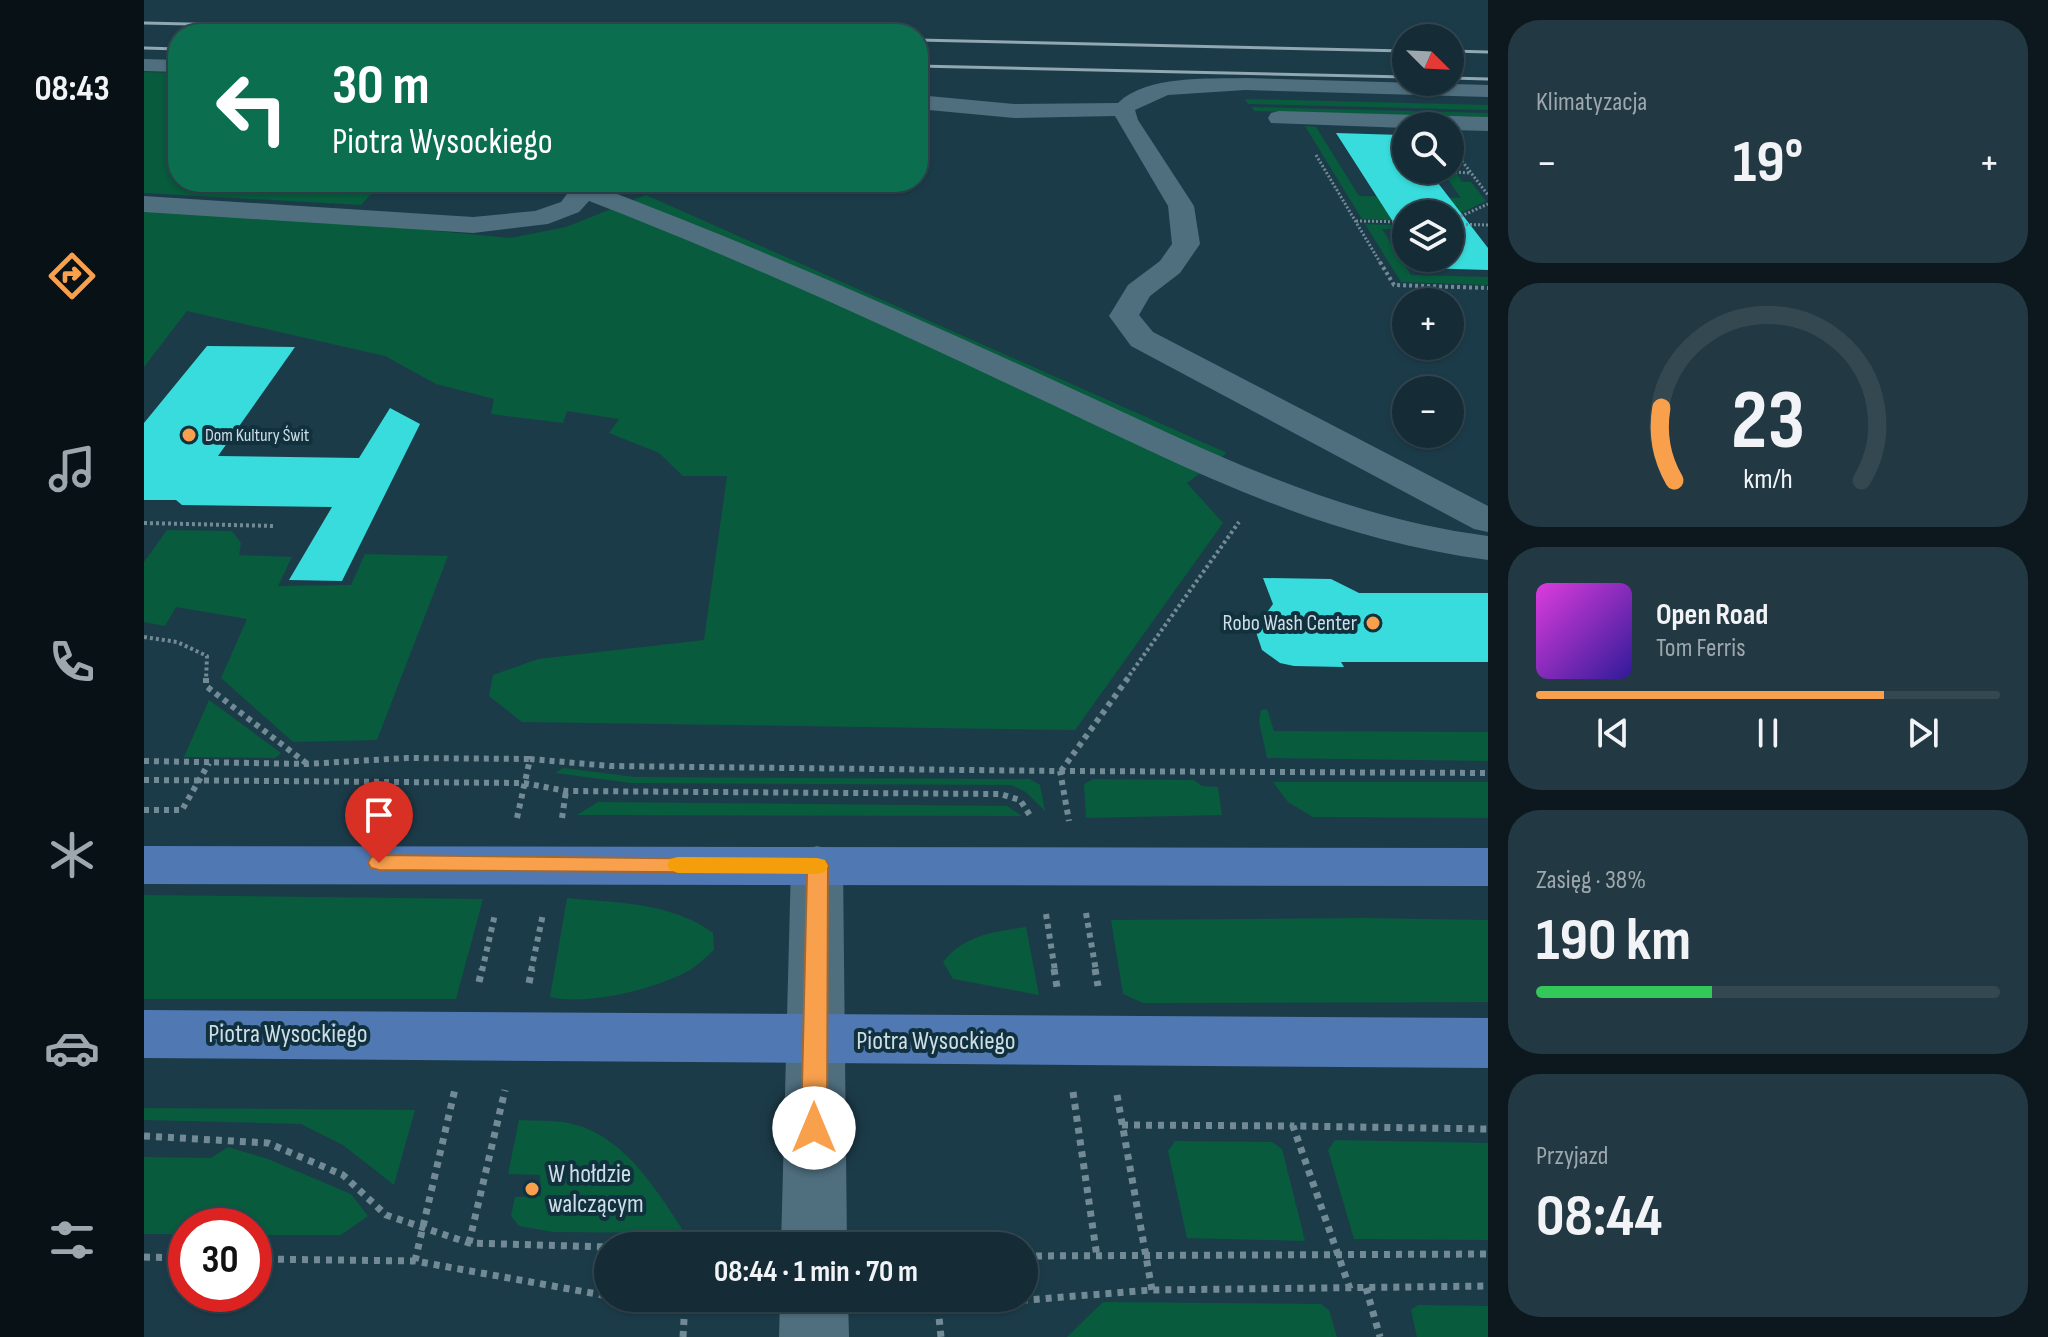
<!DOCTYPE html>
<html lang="pl">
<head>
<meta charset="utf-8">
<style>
  :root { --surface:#152c37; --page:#223842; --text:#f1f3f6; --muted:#9da7ad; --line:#344852; --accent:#f9a04d }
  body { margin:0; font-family:"Sofia Sans Condensed",sans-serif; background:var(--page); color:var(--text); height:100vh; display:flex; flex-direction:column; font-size:30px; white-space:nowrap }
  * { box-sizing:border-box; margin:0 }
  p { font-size:26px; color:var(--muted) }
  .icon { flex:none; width:44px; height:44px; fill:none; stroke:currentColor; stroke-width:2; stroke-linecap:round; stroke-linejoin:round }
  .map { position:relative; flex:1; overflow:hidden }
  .drawer { display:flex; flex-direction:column; gap:20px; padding:20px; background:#0c181e; width:560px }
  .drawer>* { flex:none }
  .hud { position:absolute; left:24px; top:24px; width:760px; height:168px; border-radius:32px; box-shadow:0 2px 6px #0004,0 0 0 2px var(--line); background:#0b6e4f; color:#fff; overflow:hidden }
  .needle { width:52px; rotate:114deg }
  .tools { position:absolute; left:1248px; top:24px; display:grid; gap:16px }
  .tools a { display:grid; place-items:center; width:72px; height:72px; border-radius:50%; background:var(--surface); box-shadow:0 2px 6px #0004,0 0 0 2px var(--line); font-size:40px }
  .speed { position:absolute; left:24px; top:1208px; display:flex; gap:16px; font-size:40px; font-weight:700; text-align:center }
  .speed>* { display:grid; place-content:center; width:104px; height:104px; border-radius:50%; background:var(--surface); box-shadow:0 2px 6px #0004,0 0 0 2px var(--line); line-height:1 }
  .speed .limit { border:12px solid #d22; background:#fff; color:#111 }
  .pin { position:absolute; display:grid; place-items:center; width:68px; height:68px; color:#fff; margin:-82px -34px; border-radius:50% 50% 50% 0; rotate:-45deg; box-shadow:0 0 8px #0007 }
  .pin .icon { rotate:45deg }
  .me { position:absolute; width:88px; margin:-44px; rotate:0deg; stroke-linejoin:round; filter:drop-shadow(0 0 6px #0008) }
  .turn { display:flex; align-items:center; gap:28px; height:168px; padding:0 32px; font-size:36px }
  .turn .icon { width:104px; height:104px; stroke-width:2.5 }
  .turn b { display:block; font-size:56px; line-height:68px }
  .big { font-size:60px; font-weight:700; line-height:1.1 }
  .drawer .tile { flex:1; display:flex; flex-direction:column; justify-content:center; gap:12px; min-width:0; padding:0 28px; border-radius:32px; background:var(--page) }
  .drawer .dial { align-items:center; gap:0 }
  .dial svg { height:208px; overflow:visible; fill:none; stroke:var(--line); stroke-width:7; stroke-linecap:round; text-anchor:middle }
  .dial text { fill:var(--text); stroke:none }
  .song { display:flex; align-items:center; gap:24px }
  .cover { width:96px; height:96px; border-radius:12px; background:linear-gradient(135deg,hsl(300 70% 55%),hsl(250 70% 35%)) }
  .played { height:8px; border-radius:4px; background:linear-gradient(90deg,var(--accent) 75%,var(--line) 75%) }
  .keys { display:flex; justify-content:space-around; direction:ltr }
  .heat { display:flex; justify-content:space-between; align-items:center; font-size:44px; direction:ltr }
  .charge { height:12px; border-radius:6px; background:linear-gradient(90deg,#34c759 38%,var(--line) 0) }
  .trip { position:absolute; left:450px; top:1232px; width:444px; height:80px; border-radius:40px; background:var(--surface); box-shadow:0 2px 6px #0004,0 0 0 2px var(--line); font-weight:700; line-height:80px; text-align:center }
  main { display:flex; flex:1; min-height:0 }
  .tabs { display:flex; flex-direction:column; width:144px; justify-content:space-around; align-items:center; background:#081216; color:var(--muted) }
  .tabs .icon { width:56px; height:56px }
  .tabs .current { color:var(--accent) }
  .tabs b { font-size:36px; color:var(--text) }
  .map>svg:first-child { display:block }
  .green { fill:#085b3d }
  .building { fill:#38dcdc }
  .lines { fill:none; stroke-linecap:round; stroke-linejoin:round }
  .path-far3 { stroke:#728a95; stroke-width:3; stroke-dasharray:2 2; stroke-linecap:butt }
  .path-far2 { stroke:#728a95; stroke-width:4; stroke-dasharray:3 3; stroke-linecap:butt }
  .path-far1 { stroke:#728a95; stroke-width:6; stroke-dasharray:5 5; stroke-linecap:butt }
  .path { stroke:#728a95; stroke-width:7; stroke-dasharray:6 6; stroke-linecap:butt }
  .minor { fill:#4f6f7f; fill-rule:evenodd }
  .major { fill:#5079b4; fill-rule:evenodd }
  .rail { stroke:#91a7b2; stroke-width:3 }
  .route { fill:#f9a04d; stroke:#a26832; stroke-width:2 }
  .slow { fill:#f59e0b }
  .poi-dot { fill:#f9a04d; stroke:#11313e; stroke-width:3 }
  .labels { text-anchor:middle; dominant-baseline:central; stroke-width:8; stroke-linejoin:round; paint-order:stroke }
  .far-poi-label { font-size:18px; fill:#cddee7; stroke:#11313e; text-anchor:start }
  .poi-label { font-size:22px; fill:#cddee7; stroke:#11313e; text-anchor:end }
  .near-street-label { font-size:26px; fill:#cddee7; stroke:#11313e }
  .near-poi-label { font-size:26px; fill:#cddee7; stroke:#11313e; text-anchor:start }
</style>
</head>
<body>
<main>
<nav class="tabs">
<b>08:43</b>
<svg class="icon current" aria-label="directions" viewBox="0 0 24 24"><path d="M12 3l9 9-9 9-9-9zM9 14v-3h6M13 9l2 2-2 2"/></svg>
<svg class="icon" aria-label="music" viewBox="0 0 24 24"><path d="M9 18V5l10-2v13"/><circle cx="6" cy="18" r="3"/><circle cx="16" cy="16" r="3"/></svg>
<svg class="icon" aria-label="phone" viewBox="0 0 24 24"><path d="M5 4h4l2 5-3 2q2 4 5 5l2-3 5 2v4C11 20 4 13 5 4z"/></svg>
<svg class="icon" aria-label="climate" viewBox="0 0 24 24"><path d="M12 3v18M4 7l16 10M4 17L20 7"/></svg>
<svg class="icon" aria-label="car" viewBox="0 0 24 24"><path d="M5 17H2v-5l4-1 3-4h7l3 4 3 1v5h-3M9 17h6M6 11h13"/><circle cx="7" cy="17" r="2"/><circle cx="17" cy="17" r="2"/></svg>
<svg class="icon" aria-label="filters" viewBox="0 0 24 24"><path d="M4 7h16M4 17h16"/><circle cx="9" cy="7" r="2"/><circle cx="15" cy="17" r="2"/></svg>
</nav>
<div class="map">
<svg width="1344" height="1337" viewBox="0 0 1344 1337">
  <rect width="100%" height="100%" fill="#1c3b49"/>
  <path class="green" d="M0 72 34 73V182H238L217 205 0 193Z
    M1101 99 1344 105V110L1104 104Z
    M1108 107 1344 113V117L1110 111Z
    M1161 126 1172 127 1215 196 1317 198 1299 173 1313 174 1318 182H1327L1342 201 1306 218V214H1262V221L1218 219Z
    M502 195 1083 453 1043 483 1079 523 931 730 378 722 345 696 349 675 394 659 560 640 583 476H539L515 453 465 433 475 419 423 411 419 423 347 414 350 399 292 384 241 356 43 311 0 367V209L198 222 366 238 422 227Z
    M1221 224 1251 225 1254 229H1238L1267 275 1344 277V285L1257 282Z
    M23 530 88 531 97 543 95 555 148 557 134 586 207 585 221 554 304 556 233 740 149 742 77 678 103 619 32 607 21 626 0 622V562Z
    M65 700 137 753 131 758 40 757Z
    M1123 709 1130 731 1344 732V761L1123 758 1115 721 1117 710Z
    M419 768 491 777 886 779 896 785 901 811 882 792 867 785 487 783 411 773Z
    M949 779 1050 780 1058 786 1074 787 1078 815 942 818 940 784Z
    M1129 782H1344V818L1169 817 1144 802Z
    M454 802 863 806 878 816 433 815Z
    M0 895 339 899 312 999H0Z
    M423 898C473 903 527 902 569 933L570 950C562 957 554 965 546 970 512 989 443 1006 406 997Z
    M1222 918 1344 920V1002L999 1003 979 994 967 920Z
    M882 927 895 995 809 979 799 962C820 935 849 932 882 927Z
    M0 1108 271 1110 250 1185 199 1145 157 1124 0 1120Z
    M375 1120C389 1121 405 1120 419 1122 478 1131 511 1188 541 1233L409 1232 375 1226 367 1216 371 1197 397 1196 396 1175 364 1174Z
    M1191 1140 1344 1143V1240L1210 1239 1184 1150Z
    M1031 1141 1128 1142 1138 1149 1161 1241 1043 1238 1024 1151Z
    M84 1147 124 1159 207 1194 224 1216 197 1235H110V1226H42V1234H0V1157L67 1158Z
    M959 1302 1177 1304 1185 1310 1193 1337H923Z
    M1274 1305 1344 1306V1337H1273L1267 1310Z"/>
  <path class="building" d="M1192 133 1257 135 1262 142V170H1284L1344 248V270L1279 268 1272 258H1306V214H1262V242Z
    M63 346 151 347 74 456 215 458 246 408 276 424 198 581 145 580 188 507 38 505 32 500H0V423Z
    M1119 578 1187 579 1215 593H1344V662H1197L1200 667 1150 666 1136 663 1118 650 1111 629 1129 604Z"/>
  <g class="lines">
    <path class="path-far3" d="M1172 155 1237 264
      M1318 161 1344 195
      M1283 170 1325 173
      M1212 221 1262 222
      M1306 221 1344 204
      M1306 224 1344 225"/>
    <path class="path-far2" d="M1236 262 1250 285 1344 288
      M0 523 131 526
      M0 637 33 642 63 656 62 680
      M982 680 1095 522"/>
    <path class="path-far1" d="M62 678V686L162 763
      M0 761 162 764 263 758 386 759
      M916 771 1344 773
      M917 771 984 678
      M0 780 380 783 422 791 856 794 876 800 887 817
      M0 810H38L65 763
      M373 818 386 759 466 766 916 771 925 821
      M418 818 422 791
      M942 913 952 971
      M902 914 911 971
      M338 971 351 914
      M387 971 399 914"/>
    <path class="path" d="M910 969 913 987
      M951 969 954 986
      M335 982 338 969
      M385 983 388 969
      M929 1092 953 1257
      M973 1095 1008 1290
      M978 1125 1149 1126
      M0 1136 124 1143 199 1175 242 1215 325 1243 464 1247
      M325 1243 361 1090
      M880 1256 1344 1254
      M0 1257 42 1258
      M110 1259 271 1261 464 1296
      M271 1261 311 1089
      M1222 1288 1236 1337
      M1206 1289 1149 1126 1344 1129
      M478 1298 541 1303H608
      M734 1306 794 1307 1008 1290 1344 1286
      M794 1307 797 1337
      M539 1337 541 1303"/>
    <path class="minor" d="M0 59 34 60V72L0 71Z
      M1101 78 1344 85V97L1101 90 1024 95 991 110 994 120 1050 206 1056 244 1036 273 1006 296 995 315 1009 332 1344 506V532L1330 529 987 346 965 316 984 285 1016 261 1028 244 1024 206 971 116 870 118 774 109V95L870 104 974 103C1002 75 1064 79 1101 78Z
      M1135 111 1344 117V131L1306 130V126L1262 128 1127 123 1124 118 1127 113Z
      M432 182H456L455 187C608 245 758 311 907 379 1053 445 1183 515 1344 536V560C1170 537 1035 464 879 391 736 324 593 258 445 201L435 212 404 224 329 233 0 212V196L329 217 391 211 417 202Z
      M673 846 691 851 699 865 703 1246H637L647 865 655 851Z
      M636 1298H704L705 1337H635Z"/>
    <path class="major" d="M0 846 1344 848V886L0 884Z
      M0 1010 1344 1018V1068L0 1058Z"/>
    <path class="rail" d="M0 23 497 34
      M774 40 1262 51
      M0 48 34 49
      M1306 51 1344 52
      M774 66 1262 77
      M1306 78 1344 79"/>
  </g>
  <path class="route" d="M235 855 681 860 684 865 683 1128 679 1136 670 1140 661 1136 657 1128 663 873 235 870 227 868 224 863 227 857Z"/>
  <path class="slow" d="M534 857 673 858 681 860 684 866 681 872 673 874 534 873 526 870 523 865 526 859Z"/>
  <g class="poi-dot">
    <circle cx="45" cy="435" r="8"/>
    <circle cx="1229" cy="623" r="8"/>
    <circle cx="388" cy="1189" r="8"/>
  </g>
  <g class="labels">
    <g class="far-poi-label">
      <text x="61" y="435">Dom Kultury Świt</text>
    </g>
    <g class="poi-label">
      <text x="1213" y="623">Robo Wash Center</text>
    </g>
    <g class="near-street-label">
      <text x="144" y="1034">Piotra Wysockiego</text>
      <text x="792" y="1041">Piotra Wysockiego</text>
    </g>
    <g class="near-poi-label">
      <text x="404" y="1174">W hołdzie<tspan x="404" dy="30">walczącym</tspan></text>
    </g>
  </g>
</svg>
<div class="tools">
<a><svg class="needle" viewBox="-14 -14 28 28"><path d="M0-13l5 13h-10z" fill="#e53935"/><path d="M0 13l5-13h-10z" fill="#9da7ad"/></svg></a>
<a><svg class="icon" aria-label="search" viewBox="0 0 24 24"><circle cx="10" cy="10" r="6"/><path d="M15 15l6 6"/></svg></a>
<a><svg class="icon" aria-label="layers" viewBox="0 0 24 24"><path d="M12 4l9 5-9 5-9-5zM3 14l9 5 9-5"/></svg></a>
<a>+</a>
<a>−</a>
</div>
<div class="speed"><div class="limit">30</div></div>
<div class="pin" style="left:235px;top:863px;background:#d93025"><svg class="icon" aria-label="arrive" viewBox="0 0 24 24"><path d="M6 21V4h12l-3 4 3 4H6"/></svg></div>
<svg class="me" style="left:670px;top:1128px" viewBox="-20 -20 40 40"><circle r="19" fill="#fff"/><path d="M0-13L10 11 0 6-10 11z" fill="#f9a04d"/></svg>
<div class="trip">08:44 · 1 min · 70 m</div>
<div class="hud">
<div class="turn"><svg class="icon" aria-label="left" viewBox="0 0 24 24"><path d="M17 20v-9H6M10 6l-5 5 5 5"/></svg><div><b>30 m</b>Piotra Wysockiego</div></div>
</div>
</div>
<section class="drawer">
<div class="tile"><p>Klimatyzacja</p>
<div class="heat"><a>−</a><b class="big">19°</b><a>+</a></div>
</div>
<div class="tile dial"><svg viewBox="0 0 100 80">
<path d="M14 69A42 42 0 1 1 86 69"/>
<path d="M14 69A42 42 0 0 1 9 41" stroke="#f9a04d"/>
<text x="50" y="56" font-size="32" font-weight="700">23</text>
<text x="50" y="72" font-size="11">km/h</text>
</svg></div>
<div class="tile">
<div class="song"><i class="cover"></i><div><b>Open Road</b><p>Tom Ferris</p></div></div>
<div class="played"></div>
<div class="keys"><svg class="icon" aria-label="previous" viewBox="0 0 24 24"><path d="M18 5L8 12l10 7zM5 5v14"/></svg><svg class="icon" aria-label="pause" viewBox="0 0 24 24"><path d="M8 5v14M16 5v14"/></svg><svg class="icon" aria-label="next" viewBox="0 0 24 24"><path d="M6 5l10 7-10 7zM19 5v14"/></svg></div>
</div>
<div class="tile"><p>Zasięg · 38%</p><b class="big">190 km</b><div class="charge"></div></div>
<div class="tile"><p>Przyjazd</p><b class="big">08:44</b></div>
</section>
</main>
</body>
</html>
